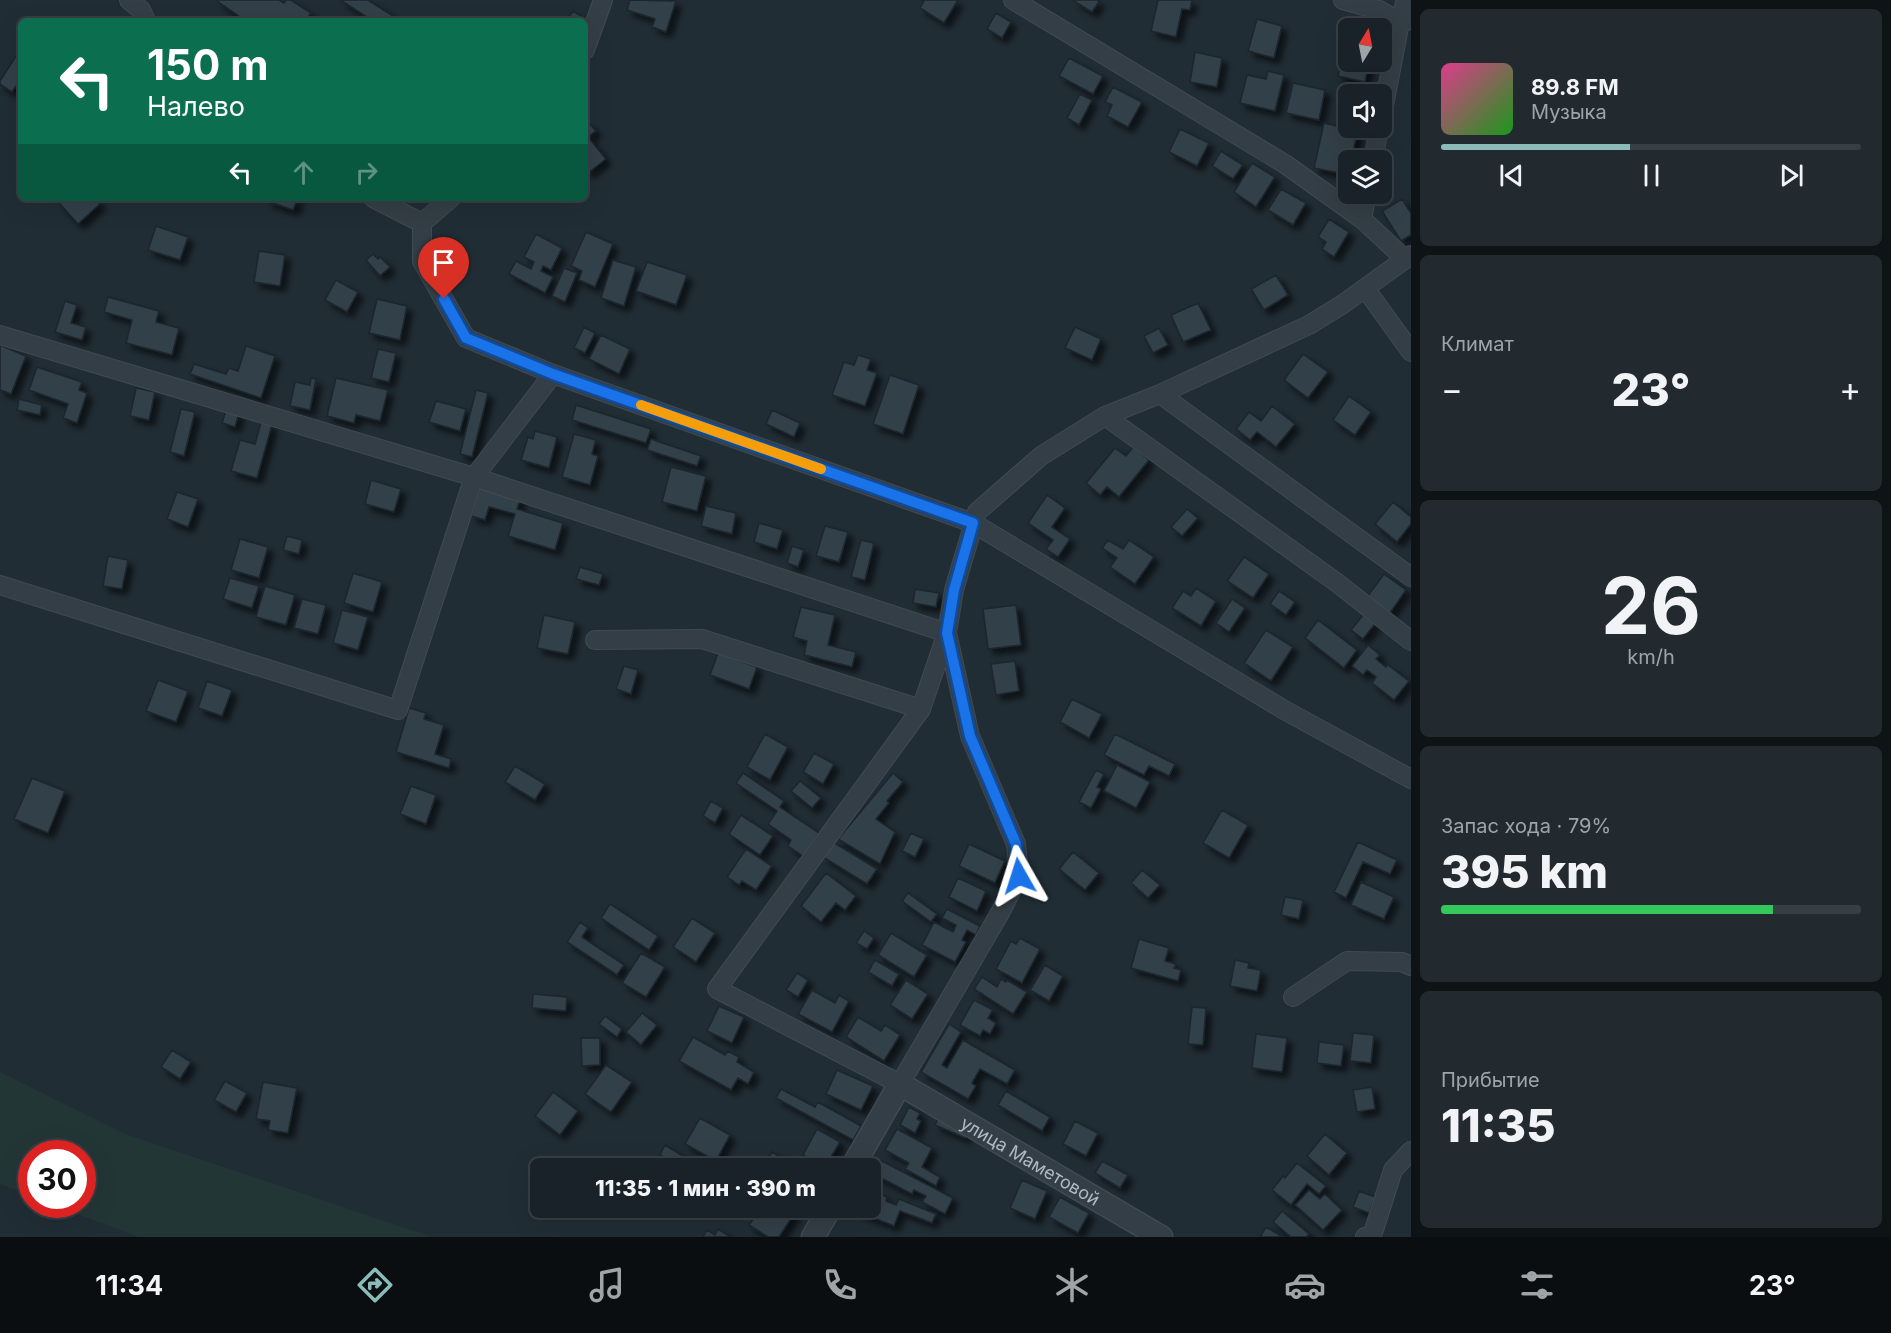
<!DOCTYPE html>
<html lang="ru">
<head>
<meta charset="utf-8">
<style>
  :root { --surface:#192228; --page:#222a30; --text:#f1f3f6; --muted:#9fa4a8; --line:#373f45; --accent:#8bbbb9 }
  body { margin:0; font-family:Inter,sans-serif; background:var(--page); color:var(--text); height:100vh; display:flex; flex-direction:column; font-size:22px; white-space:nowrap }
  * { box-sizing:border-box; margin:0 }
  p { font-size:20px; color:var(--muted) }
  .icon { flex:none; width:33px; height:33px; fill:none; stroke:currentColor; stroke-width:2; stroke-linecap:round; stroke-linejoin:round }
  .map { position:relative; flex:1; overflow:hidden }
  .side { display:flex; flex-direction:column; gap:9px; padding:9px; background:#0e1316; width:480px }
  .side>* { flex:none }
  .hud { position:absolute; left:18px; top:18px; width:570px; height:183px; border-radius:9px; box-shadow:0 6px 24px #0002,0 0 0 2px var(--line); background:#0b6e4f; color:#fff; overflow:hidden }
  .needle { width:39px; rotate:10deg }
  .buttons { position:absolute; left:1338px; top:18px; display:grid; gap:12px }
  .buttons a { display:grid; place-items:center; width:54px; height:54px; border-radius:9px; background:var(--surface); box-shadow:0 6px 24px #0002,0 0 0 2px var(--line); font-size:30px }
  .speed { position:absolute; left:18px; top:1140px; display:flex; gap:12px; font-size:30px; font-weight:700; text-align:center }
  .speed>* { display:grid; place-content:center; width:78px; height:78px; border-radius:50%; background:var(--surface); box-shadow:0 6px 24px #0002,0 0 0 2px var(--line); line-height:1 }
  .speed .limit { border:9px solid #d22; background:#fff; color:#111 }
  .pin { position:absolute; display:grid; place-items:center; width:51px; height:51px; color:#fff; margin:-62px -26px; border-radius:50% 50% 50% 0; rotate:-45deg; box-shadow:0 0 6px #0007 }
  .pin .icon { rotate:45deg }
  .me { position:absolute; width:66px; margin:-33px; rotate:354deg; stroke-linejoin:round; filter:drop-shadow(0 0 4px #0008) }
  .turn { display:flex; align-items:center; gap:21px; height:126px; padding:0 30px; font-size:27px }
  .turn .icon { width:78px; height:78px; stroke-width:2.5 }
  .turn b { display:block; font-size:42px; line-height:51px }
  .lanes { display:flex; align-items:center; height:57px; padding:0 30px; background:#0003; justify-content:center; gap:30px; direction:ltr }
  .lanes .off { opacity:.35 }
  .big { font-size:45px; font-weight:800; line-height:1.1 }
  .side .widget { flex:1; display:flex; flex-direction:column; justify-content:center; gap:9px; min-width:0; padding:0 21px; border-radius:9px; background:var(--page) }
  .side .dial { align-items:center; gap:0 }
  .dial b { font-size:78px; line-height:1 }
  .song { display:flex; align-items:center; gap:18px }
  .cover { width:72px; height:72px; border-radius:9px; background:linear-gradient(135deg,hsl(330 70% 55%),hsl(120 70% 35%)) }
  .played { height:6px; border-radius:3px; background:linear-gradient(90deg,var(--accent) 45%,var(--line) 45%) }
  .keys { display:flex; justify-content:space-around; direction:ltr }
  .heat { display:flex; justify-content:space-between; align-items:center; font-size:33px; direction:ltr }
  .charge { height:9px; border-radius:4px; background:linear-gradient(90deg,#34c759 79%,var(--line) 0) }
  .trip { position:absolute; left:530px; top:1158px; width:351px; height:60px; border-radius:9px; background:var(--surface); box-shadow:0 6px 24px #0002,0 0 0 2px var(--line); font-weight:800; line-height:60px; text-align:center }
  .tab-bar { display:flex; height:96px; justify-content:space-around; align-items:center; background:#0a0e10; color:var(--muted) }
  .tab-bar .icon { width:42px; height:42px }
  .tab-bar .active { color:var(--accent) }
  .tab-bar b { font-size:27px; color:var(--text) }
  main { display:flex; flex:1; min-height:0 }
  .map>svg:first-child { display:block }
  .green { fill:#233636 }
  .building { fill:#303f49; stroke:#1c252d; stroke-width:1.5; filter:url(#shadow) }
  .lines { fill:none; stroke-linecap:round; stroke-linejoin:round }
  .minor-casing { stroke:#404a53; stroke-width:20 }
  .tertiary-casing { stroke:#404a53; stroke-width:25 }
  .minor { stroke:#343e46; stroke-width:18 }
  .tertiary { stroke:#343e46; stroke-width:22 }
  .route-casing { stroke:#114b97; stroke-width:15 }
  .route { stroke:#1a73e8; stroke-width:10 }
  .slow { stroke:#f59e0b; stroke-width:10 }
  .labels { text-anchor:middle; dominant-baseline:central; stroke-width:6; stroke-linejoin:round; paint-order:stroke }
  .street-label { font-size:18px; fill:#aebac3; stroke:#1a232a }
</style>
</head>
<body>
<main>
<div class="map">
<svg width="1411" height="1237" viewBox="0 0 1411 1237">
  <defs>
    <filter id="shadow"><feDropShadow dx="5.5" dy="5.5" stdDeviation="3" flood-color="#0009"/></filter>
  </defs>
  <rect width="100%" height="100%" fill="#212d35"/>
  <path class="green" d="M0 1072 125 1134 432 1237H139L53 1205 82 1204V1154H32L31 1196 0 1184Z"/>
  <path class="building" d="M218 0H279L284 3 286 0H291L311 13 307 19 310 21H246L217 1Z
    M340 0H368L401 21H373Z
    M630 0 676 1 666 32 652 27 655 19 627 10Z
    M921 0H958L944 23 920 8 924 1Z
    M1072 0H1100L1092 12Z
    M1158 0H1192L1190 10 1182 9 1176 37 1151 31Z
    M573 11 584 18 582 21H566Z
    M996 13 1011 22 1002 38 987 29Z
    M1257 19 1282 26 1274 58 1248 51Z
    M1344 48 1348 49V62H1369L1365 82 1338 76Z
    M1195 52 1222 58 1217 87 1190 82Z
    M16 56 21 58V79L12 92 0 84V81Z
    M1069 58 1103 76 1093 94 1059 76Z
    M1268 71 1284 75 1275 111 1240 103 1247 75 1266 79Z
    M1293 83 1325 90 1319 120 1286 113Z
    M1113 87 1142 102 1128 127 1107 116 1112 105 1105 102Z
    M1080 94 1092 100 1079 125 1067 118Z
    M589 123 596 131 588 137 606 159 588 173 585 169V126Z
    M1324 123 1358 131 1351 160H1348V175L1314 168Z
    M1180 129 1209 143 1197 166 1169 152Z
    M1221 151 1243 165 1233 179 1212 166Z
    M1252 163 1275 177 1256 207 1234 192Z
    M1281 189 1306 203 1293 225 1268 210Z
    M65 198H94L100 204 78 224 59 203Z
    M268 198H298L293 210 267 201Z
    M1402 199 1411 213V235L1401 241 1382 211Z
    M1329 219 1349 232 1334 257 1322 249 1326 242 1318 237Z
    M156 226 188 237 180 260 148 250Z
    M586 232 613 244 595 287 579 280 582 271 571 266Z
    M536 234 562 248 551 270 543 266 541 271 553 277 545 293 509 274 516 261 531 269 534 262 524 257Z
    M259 251 285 255 280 286 254 282Z
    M373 254 378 259 380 257 390 267 380 276 366 260Z
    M613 260 636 267 624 306 601 298Z
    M647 262 687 275 676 305 636 291Z
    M564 268 577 273 565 302 552 296Z
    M1276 275 1288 295 1264 310 1251 289Z
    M336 280 358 292 347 312 325 300Z
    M108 297 159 311 156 322 179 328 172 355 126 343 132 320 104 312Z
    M377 299 407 306 400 340 369 333Z
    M65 301 77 305 71 323 86 327 82 340 55 332Z
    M1198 303 1211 330 1183 342 1171 315Z
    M584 327 595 333 585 353 574 348Z
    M1075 327 1101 339 1092 360 1065 348Z
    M1159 328 1168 345 1153 353 1144 336Z
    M601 335 630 349 619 374 589 359Z
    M0 345 26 356 11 394 0 390Z
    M246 346 275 356 261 398 190 374 194 364 226 374 229 368 238 371Z
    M378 349 396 353 389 382 371 378Z
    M1303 354 1328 372 1308 398 1284 380Z
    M858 355 871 359 867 370 877 373 865 406 832 395 844 362 854 365Z
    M37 367 82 382 79 390 87 393 77 423 63 418 68 404 29 390Z
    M890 375 919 385 903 434 873 424Z
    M311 378 316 379 310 410 290 406 295 382 310 385Z
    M336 378 388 390 380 421 356 415 354 423 327 416Z
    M136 388 155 392 149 420 130 416Z
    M476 390 488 393 472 457 460 454Z
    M1349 396 1371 412 1355 435 1333 420Z
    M19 399 42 405 40 415 17 410Z
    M436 401 466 409 460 431 429 422Z
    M576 405 651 429 646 443 572 420Z
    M1272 406 1295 424 1276 447 1257 432 1250 440 1236 429 1249 412 1261 421Z
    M181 409 195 412 184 456 170 452Z
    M226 410 239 413 235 427 222 423Z
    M772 410 800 423 794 437 766 424Z
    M261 422 272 425 257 478 231 471 240 440 255 444Z
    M535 431 557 437 549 468 521 460 528 437 533 439Z
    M574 434 596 440 592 454 598 456 590 485 562 477Z
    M651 439 701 456 697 466 647 450Z
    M1133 447 1149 460 1119 497 1107 487 1100 495 1086 483 1115 448 1126 456Z
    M671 467 706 476 697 511 662 502Z
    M371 480 401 489 394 512 365 504Z
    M481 485 521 497 517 509 563 523 555 550 508 536 515 514 489 507 485 520 471 516Z
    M177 492 198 499 188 527 167 519Z
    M1047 495 1065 508 1052 527 1070 539 1058 557 1046 549 1053 540 1028 523Z
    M1393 502 1411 517V524L1397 542 1375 524Z
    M706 506 736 513 732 534 701 526Z
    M1187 509 1198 518 1182 536 1171 527Z
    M759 523 783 530 777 549 754 542Z
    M825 526 848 532 839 562 816 556Z
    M287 536 302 540 299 554 283 550Z
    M240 539 268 547 259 578 231 570Z
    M861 540 874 543 865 580 851 577Z
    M1108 540 1123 549 1129 540 1154 557 1135 584 1110 567 1117 558 1102 548Z
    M792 546 804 550 798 567 787 563Z
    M108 556 128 560 122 589 103 586Z
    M1244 557 1269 574 1253 598 1227 581Z
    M580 567 603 574 599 585 576 579Z
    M353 573 382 582 373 612 344 603Z
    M1384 574 1406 590 1390 613 1367 597Z
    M230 578 259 586 252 608 223 599Z
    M265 586 295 595 286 625 256 617Z
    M1196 588 1216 601 1201 626 1172 608 1183 591 1191 596Z
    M915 589 939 593 936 607 913 603Z
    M1279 591 1295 602 1286 615 1270 604Z
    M302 599 326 605 318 634 294 628Z
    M1232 599 1245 608 1229 632 1216 623Z
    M1016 605 1021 645 988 649 983 609Z
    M801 607 835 615 828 645 856 652 852 667 804 655 807 641 793 637Z
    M342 610 368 617 358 650 333 643Z
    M544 615 575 622 568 654 537 648Z
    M1363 615 1375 624 1363 639 1351 630Z
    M1318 620 1357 650 1344 668 1305 638Z
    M1266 630 1293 647 1271 681 1244 663Z
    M1368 645 1380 655 1376 659 1386 667 1388 665 1409 681 1394 700 1372 683 1376 677 1367 670 1363 675 1352 666Z
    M718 653 757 667 749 689 710 675Z
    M1015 661 1019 691 996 695 991 664Z
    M624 666 638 670 631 694 616 689Z
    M158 680 188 691 176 722 146 711Z
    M207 681 232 690 222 716 198 708Z
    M1072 699 1102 714 1089 738 1060 722Z
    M409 708 426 713 424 719 444 725 435 754 451 759 449 768 396 752Z
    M765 734 788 747 770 780 747 767Z
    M1115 734 1175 764 1169 776 1149 766 1144 775 1104 755Z
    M814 753 834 764 823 784 803 772Z
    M1117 765 1150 782 1136 808 1104 791Z
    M515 766 545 784 535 800 505 782Z
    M1096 770 1104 774 1097 787 1101 789 1091 808 1079 802Z
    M743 773 784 801 780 807 819 833 803 856 788 846 791 840 768 824 777 811 736 783Z
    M893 773 903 782 887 801 889 803 876 819 895 832 880 864 838 839Z
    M32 778 65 791 48 833 14 819Z
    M800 781 821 798 812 808 791 791Z
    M411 786 436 795 426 824 400 814Z
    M711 801 723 808 715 823 703 816Z
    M1222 810 1248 825 1229 858 1203 843Z
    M741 815 773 836 760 855 729 834Z
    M911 833 924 839 915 857 902 851Z
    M833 842 877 869 867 884 823 857Z
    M1358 842 1397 860 1390 874 1363 862 1346 898 1334 892Z
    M969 844 1005 861 995 883 959 866Z
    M746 849 772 866 756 890 742 881 739 885 727 877Z
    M1073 852 1099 873 1085 890 1059 869Z
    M1142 870 1160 885 1148 898 1131 883Z
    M826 873 856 896 845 910 836 903 821 922 801 906Z
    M958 878 986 891 977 911 949 897Z
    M1361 882 1394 897 1384 919 1351 905Z
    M908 893 937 914 931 922 902 901Z
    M1285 897 1303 900 1299 919 1281 915Z
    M610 904 658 936 649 950 601 918Z
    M947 909 980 926 976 935 967 930 962 940 966 942 955 962 922 945 934 922 953 932 956 925 942 918Z
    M692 918 715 933 696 962 673 947Z
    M580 922 588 928 582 937 624 965 617 975 567 942Z
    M864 931 874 938 867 949 856 943Z
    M891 933 927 955 914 977 878 955Z
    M1020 938 1040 949 1022 983 996 969 1011 941 1016 944Z
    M1139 939 1169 948 1165 961 1176 964 1174 968 1181 970 1178 981 1131 968Z
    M641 953 665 967 646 997 622 983Z
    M875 960 899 974 892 986 868 972Z
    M1235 960 1249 963 1248 968 1261 970 1257 991 1230 986Z
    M1045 965 1063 976 1049 1001 1030 990Z
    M797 973 808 980 798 997 786 990Z
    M982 977 997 987 1001 979 1006 982 1007 980 1027 992 1013 1014 974 989Z
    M906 980 928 994 912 1019 890 1005Z
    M812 990 835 1003 839 995 849 1001 832 1032 798 1014Z
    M533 994 567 997 566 1011 532 1008Z
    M974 1000 993 1010 988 1018 996 1023 990 1034 983 1030 980 1036 960 1025Z
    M719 1006 744 1017 732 1043 707 1031Z
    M1192 1007 1206 1008 1203 1045 1188 1044Z
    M642 1013 657 1025 641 1045 626 1032Z
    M605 1016 622 1029 617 1037 599 1024Z
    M858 1017 881 1031 885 1025 900 1035 884 1061 846 1037Z
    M949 1024 961 1032 942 1065 947 1068 963 1040 1015 1070 1007 1084 980 1069 972 1083 976 1086 968 1099 921 1072Z
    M1353 1033 1374 1035 1371 1063 1350 1061Z
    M1256 1034 1287 1038 1282 1072 1252 1068Z
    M693 1037 725 1055 728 1051 739 1057 737 1062 754 1072 748 1084 738 1078 731 1090 679 1061Z
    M581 1038H600V1065L582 1066Z
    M1319 1042 1344 1045 1341 1066 1317 1063Z
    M172 1050 191 1062 180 1079 161 1067Z
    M606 1065 632 1082 611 1112 585 1094Z
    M837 1070 873 1086 861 1110 826 1094Z
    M225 1081 247 1093 236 1112 214 1100Z
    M263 1082 297 1088 288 1133 268 1130 270 1121 256 1119Z
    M1372 1087 1375 1109 1357 1112 1353 1090Z
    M781 1089 815 1107 818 1102 861 1126 853 1140 776 1098Z
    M1006 1091 1050 1117 1042 1131 998 1105Z
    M553 1092 578 1111 560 1135 535 1116Z
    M909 1107 920 1113 917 1119 921 1121 915 1133 900 1125Z
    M939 1116 969 1129 965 1138 935 1125Z
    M700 1118 730 1135 716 1161 685 1144Z
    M1075 1121 1098 1133 1086 1156 1063 1144Z
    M817 1129 840 1142 825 1167 803 1155Z
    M897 1129 932 1148 922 1167 940 1177 936 1186 905 1169 909 1163 885 1150Z
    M1325 1134 1347 1153 1329 1175 1307 1156Z
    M665 1145 701 1167 700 1168H683L660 1155Z
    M772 1152 796 1166 794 1168H762Z
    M880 1160 953 1198 945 1214 922 1202 926 1196 914 1190 912 1194 873 1174Z
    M1102 1161 1128 1175 1120 1188 1095 1173Z
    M1297 1163 1326 1186 1319 1194 1307 1184 1291 1205 1272 1190 1283 1176 1285 1178Z
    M1022 1180 1047 1191 1035 1219 1010 1208Z
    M870 1190 887 1197 886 1201 896 1205 899 1199 936 1214 932 1223 900 1211 894 1226 856 1211 858 1208H870Z
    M1309 1190 1320 1199 1325 1194 1342 1210 1323 1230 1295 1205Z
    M1359 1191 1375 1197 1369 1213 1353 1207Z
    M1060 1197 1089 1213 1078 1233 1049 1217Z
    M761 1208H792L796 1211 779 1237H768L749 1225Z
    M1282 1211 1309 1234 1306 1237H1291L1273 1222Z
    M1266 1227 1283 1237H1260Z
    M718 1229 731 1237H703L707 1230 715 1235Z"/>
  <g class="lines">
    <g class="minor-casing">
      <path id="minor" d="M129 0 141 10 146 21
        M1013 0 1285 164 1362 219 1405 259
        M1343 0 1379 10 1400 22 1406 0
        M585 50 603 0
        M1382 116 1400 22 1411 20
        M1373 160 1379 128
        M373 198 422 223
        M451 198 422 223V261L466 338 553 374 973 523 1286 711 1411 779
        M1362 219 1367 194
        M1365 288 1411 352
        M0 335 474 477 947 633 921 709 717 989 900 1084 1000 913 1019 876 1016 844 970 736 947 633 954 590 977 512 1041 456 1105 416 1160 394 1309 325 1343 304 1411 255
        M1160 394 1411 577
        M1105 416 1336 582 1411 641
        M0 585 398 710 474 477 553 374
        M595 640 702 639 921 709
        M1293 997 1347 961 1402 962 1411 966
        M1365 1237 1372 1236 1393 1170 1411 1151"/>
    </g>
    <g class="tertiary-casing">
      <g id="tertiary">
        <path id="s1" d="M852 1168 900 1084 1161 1237"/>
        <path d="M813 1237 830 1208"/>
      </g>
    </g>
    <use href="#minor" class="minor"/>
    <use href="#tertiary" class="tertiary"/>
  </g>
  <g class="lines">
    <g class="route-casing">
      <path id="route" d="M444 299 466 338 553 374 973 523 954 590 947 633 970 736 1016 844 1019 876"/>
    </g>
    <use href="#route" class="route"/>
    <path class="slow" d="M641 405 821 469"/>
  </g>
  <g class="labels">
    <g class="street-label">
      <text stroke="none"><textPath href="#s1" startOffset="248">улица Маметовой</textPath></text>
    </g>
  </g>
</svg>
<div class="buttons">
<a><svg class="needle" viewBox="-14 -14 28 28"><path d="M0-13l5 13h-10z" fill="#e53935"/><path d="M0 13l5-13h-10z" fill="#9fa4a8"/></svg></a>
<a><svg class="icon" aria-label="sound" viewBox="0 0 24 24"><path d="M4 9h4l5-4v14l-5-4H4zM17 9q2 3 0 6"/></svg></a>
<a><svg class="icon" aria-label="layers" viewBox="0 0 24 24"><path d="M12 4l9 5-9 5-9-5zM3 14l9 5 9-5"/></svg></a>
</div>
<div class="speed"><div class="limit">30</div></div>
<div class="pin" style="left:444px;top:299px;background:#d93025"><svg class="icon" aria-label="arrive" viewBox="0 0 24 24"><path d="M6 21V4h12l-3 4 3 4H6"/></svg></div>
<svg class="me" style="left:1019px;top:876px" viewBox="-20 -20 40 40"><path d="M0-17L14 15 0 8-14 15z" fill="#1a73e8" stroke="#fff" stroke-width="4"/></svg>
<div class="trip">11:35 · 1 мин · 390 m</div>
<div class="hud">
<div class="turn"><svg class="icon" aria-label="left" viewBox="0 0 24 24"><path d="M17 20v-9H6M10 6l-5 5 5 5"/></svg><div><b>150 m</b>Налево</div></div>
<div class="lanes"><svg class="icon" aria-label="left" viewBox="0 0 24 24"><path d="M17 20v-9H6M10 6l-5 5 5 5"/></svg><svg class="icon off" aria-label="ahead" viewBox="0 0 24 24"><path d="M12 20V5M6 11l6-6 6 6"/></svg><svg class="icon off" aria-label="right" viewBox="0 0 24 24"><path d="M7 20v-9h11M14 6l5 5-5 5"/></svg></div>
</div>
</div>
<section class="side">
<div class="widget">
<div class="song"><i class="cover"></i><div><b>89.8 FM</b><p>Музыка</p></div></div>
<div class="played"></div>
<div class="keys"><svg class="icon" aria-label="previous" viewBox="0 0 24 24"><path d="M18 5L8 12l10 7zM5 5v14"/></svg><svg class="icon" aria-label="pause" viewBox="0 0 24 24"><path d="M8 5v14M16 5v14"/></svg><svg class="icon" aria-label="next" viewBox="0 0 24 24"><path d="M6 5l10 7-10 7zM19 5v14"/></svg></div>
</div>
<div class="widget"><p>Климат</p>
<div class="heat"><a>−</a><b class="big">23°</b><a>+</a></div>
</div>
<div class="widget dial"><b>26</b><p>km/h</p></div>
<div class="widget"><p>Запас хода · 79%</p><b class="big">395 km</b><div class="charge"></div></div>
<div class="widget"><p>Прибытие</p><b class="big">11:35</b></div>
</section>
</main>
<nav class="tab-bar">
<b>11:34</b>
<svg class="icon active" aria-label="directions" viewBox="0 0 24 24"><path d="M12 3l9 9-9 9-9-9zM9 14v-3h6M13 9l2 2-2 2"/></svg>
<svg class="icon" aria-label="music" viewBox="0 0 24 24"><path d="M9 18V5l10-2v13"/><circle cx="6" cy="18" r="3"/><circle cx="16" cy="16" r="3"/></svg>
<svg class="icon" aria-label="phone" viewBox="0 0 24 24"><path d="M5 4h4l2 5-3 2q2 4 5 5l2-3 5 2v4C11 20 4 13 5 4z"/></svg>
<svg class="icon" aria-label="climate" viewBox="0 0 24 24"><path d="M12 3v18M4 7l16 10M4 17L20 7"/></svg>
<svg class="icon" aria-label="car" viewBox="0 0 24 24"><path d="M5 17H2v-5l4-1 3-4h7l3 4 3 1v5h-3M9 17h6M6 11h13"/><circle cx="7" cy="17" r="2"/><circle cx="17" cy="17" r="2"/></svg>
<svg class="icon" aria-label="filters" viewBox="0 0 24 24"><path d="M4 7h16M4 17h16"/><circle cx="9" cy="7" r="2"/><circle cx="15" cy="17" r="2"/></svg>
<b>23°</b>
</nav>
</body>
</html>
